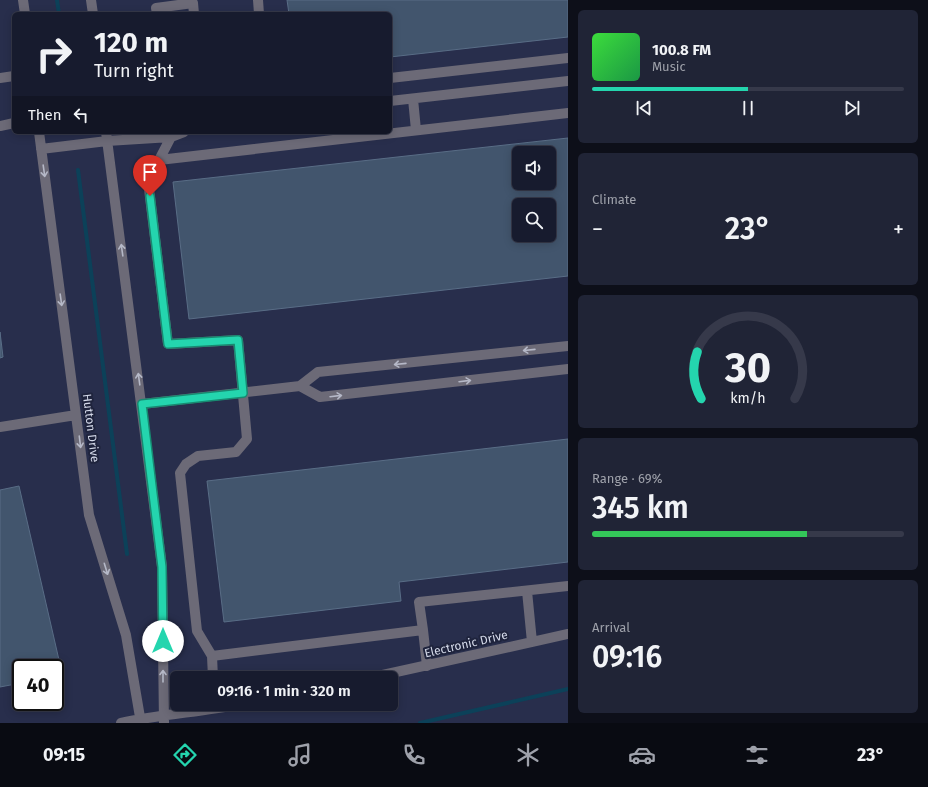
<!DOCTYPE html>
<html lang="en">
<head>
<meta charset="utf-8">
<style>
  :root { --surface:#171b2e; --page:#202436; --text:#f1f3f6; --muted:#9ea1aa; --line:#36394a; --accent:#24d5ae }
  body { margin:0; font-family:"Fira Sans",sans-serif; background:var(--page); color:var(--text); height:100vh; display:flex; flex-direction:column; font-size:15px; white-space:nowrap }
  * { box-sizing:border-box; margin:0 }
  p { font-size:13px; color:var(--muted) }
  .icon { flex:none; width:22px; height:22px; fill:none; stroke:currentColor; stroke-width:2; stroke-linecap:round; stroke-linejoin:round }
  .map { position:relative; flex:1; overflow:hidden }
  .panel { display:flex; flex-direction:column; gap:10px; padding:10px; background:#0d0f19; width:360px }
  .panel>* { flex:none }
  .banner { position:absolute; left:12px; top:12px; width:380px; height:122px; border-radius:6px; box-shadow:0 2px 10px #0003,0 0 0 1px var(--line); background:#171b2e; color:var(--text); overflow:hidden }
  .controls { position:absolute; left:512px; top:146px; display:grid; gap:8px }
  .controls a { display:grid; place-items:center; width:44px; height:44px; border-radius:6px; background:var(--surface); box-shadow:0 2px 10px #0003,0 0 0 1px var(--line); font-size:20px }
  .speed { position:absolute; left:12px; top:659px; display:flex; gap:8px; font-size:20px; font-weight:700; text-align:center }
  .speed>* { display:grid; place-content:center; width:52px; height:52px; border-radius:50%; background:var(--surface); box-shadow:0 2px 10px #0003,0 0 0 1px var(--line); line-height:1 }
  .speed .limit { border:2px solid #111; border-radius:6px; background:#fff; color:#111 }
  .pin { position:absolute; display:grid; place-items:center; width:34px; height:34px; color:#fff; margin:-41px -17px; border-radius:50% 50% 50% 0; rotate:-45deg; box-shadow:0 0 4px #0007 }
  .pin .icon { rotate:45deg }
  .me { position:absolute; width:44px; margin:-22px; rotate:0deg; stroke-linejoin:round; filter:drop-shadow(0 0 3px #0008) }
  .turn { display:flex; align-items:center; gap:14px; height:84px; padding:0 16px; font-size:18px }
  .turn .icon { width:52px; height:52px; stroke-width:2.5 }
  .turn b { display:block; font-size:28px; line-height:34px }
  .then { display:flex; align-items:center; height:38px; padding:0 16px; background:#0003; gap:8px; font-size:15px }
  .big { font-size:30px; font-weight:600; line-height:1.1 }
  .panel .card { flex:1; display:flex; flex-direction:column; justify-content:center; gap:6px; min-width:0; padding:0 14px; border-radius:6px; background:var(--page) }
  .panel .dial { align-items:center; gap:0 }
  .dial svg { height:104px; overflow:visible; fill:none; stroke:var(--line); stroke-width:7; stroke-linecap:round; text-anchor:middle }
  .dial text { fill:var(--text); stroke:none }
  .song { display:flex; align-items:center; gap:12px }
  .cover { width:48px; height:48px; border-radius:6px; background:linear-gradient(135deg,hsl(120 70% 55%),hsl(140 70% 35%)) }
  .played { height:4px; border-radius:2px; background:linear-gradient(90deg,var(--accent) 50%,var(--line) 50%) }
  .keys { display:flex; justify-content:space-around; direction:ltr }
  .heat { display:flex; justify-content:space-between; align-items:center; font-size:22px; direction:ltr }
  .charge { height:6px; border-radius:3px; background:linear-gradient(90deg,#34c759 69%,var(--line) 0) }
  .trip { position:absolute; left:170px; top:671px; width:228px; height:40px; border-radius:6px; background:var(--surface); box-shadow:0 2px 10px #0003,0 0 0 1px var(--line); font-weight:600; line-height:40px; text-align:center }
  .menu { display:flex; height:64px; justify-content:space-around; align-items:center; background:#090b12; color:var(--muted) }
  .menu .icon { width:28px; height:28px }
  .menu .active { color:var(--accent) }
  .menu b { font-size:18px; color:var(--text) }
  main { display:flex; flex:1; min-height:0 }
  .map>svg:first-child { display:block }
  .built { fill:#282e4c; fill-rule:evenodd }
  .lines { fill:none; stroke-linecap:round; stroke-linejoin:round }
  .stream { stroke:#0c4159; stroke-width:4 }
  .building { fill:#42556d; stroke:#596d86; fill-rule:evenodd }
  .minor { stroke:#6c6a77; stroke-width:10 }
  .oneway { stroke:#b5b8c7 }
  .route-casing { stroke:#178a71; stroke-width:10 }
  .route { stroke:#24d5ae; stroke-width:7 }
  .labels { text-anchor:middle; dominant-baseline:central; stroke-width:4; stroke-linejoin:round; paint-order:stroke }
  .street-label { font-size:12px; fill:#d4d9e9; stroke:#1f243d }
</style>
</head>
<body>
<main>
<div class="map">
<svg width="568" height="723" viewBox="0 0 568 723">
  <rect width="100%" height="100%" fill="#1f243d"/>
  <path class="built" d="M0 0H568V723H0ZM14 14H390V132H14ZM519 153H549V183H519ZM519 205H549V235H519ZM21 668H55V702H21ZM177 678H391V704H177Z"/>
  <g class="lines">
    <path class="stream" d="M57 0 59 14
      M78 170 127 554
      M420 723 568 689"/>
  </g>
  <path class="building" d="M287 0H568V37L390 57V14H289Z
    M568 138V276L189 319 173 182ZM519 153H549V183H519ZM519 205H549V235H519Z
    M0 332 3 357 0 358Z
    M568 439V562L399 582 401 601 224 622 207 481Z
    M19 486 62 673 55 675V668H21V683L0 687V490Z"/>
  <g class="lines">
    <path class="minor" d="M23 0 25 14
      M91 0 93 14
      M258 0 259 14
      M157 14 156 8 193 3 194 14
      M0 78 14 76
      M390 78 568 58
      M413 99 416 130
      M390 101 568 81
      M0 126 14 123
      M39 132 89 515 126 635 141 723
      M106 132 162 567 164 723
      M170 132 171 137 148 181 168 344 238 340 247 439 236 452 198 456 186 464 180 473 197 631 212 656 423 630 419 602 568 586
      M41 149 107 141 171 137 184 132
      M159 160 568 113
      M300 386 320 397 568 369
      M142 404 300 386 318 372 568 346
      M0 427 76 415
      M527 591 532 642
      M423 630 427 666
      M212 656 213 678
      M369 678 568 634
      M121 723C161 714 201 712 241 704"/>
  </g>
  <defs><path id="oneway-shaft" d="M-6 0H5M1.5-3L5.5 0L1.5 3" fill="none" stroke-width="1.6" stroke-linecap="round" stroke-linejoin="round"/></defs>
  <g class="oneway">
    <use href="#oneway-shaft" transform="translate(44 171) rotate(82)"/>
    <use href="#oneway-shaft" transform="translate(122 250) rotate(-98)"/>
    <use href="#oneway-shaft" transform="translate(61 300) rotate(82)"/>
    <use href="#oneway-shaft" transform="translate(529 350) rotate(174)"/>
    <use href="#oneway-shaft" transform="translate(400 364) rotate(174)"/>
    <use href="#oneway-shaft" transform="translate(139 379) rotate(-98)"/>
    <use href="#oneway-shaft" transform="translate(465 381) rotate(-7)"/>
    <use href="#oneway-shaft" transform="translate(336 396) rotate(-7)"/>
    <use href="#oneway-shaft" transform="translate(80 442) rotate(83)"/>
    <use href="#oneway-shaft" transform="translate(106 569) rotate(73)"/>
    <use href="#oneway-shaft" transform="translate(163 676) rotate(-90)"/>
  </g>
  <g class="lines">
    <g class="route-casing">
      <path id="route" d="M150 196 168 344 238 340 243 393 142 404 162 567 163 641"/>
    </g>
    <use href="#route" class="route"/>
  </g>
  <g class="labels">
    <g class="street-label">
      <text transform="translate(91 428) rotate(83)">Hutton Drive</text>
      <text transform="translate(466 644) rotate(-13)">Electronic Drive</text>
    </g>
  </g>
</svg>
<div class="controls">
<a><svg class="icon" aria-label="sound" viewBox="0 0 24 24"><path d="M4 9h4l5-4v14l-5-4H4zM17 9q2 3 0 6"/></svg></a>
<a><svg class="icon" aria-label="search" viewBox="0 0 24 24"><circle cx="10" cy="10" r="6"/><path d="M15 15l6 6"/></svg></a>
</div>
<div class="speed"><div class="limit">40</div></div>
<div class="pin" style="left:150px;top:196px;background:#d93025"><svg class="icon" aria-label="arrive" viewBox="0 0 24 24"><path d="M6 21V4h12l-3 4 3 4H6"/></svg></div>
<svg class="me" style="left:163px;top:641px" viewBox="-20 -20 40 40"><circle r="19" fill="#fff"/><path d="M0-13L10 11 0 6-10 11z" fill="#24d5ae"/></svg>
<div class="trip">09:16 · 1 min · 320 m</div>
<div class="banner">
<div class="turn"><svg class="icon" aria-label="right" viewBox="0 0 24 24"><path d="M7 20v-9h11M14 6l5 5-5 5"/></svg><div><b>120 m</b>Turn right</div></div>
<div class="then">Then<svg class="icon" aria-label="left" viewBox="0 0 24 24"><path d="M17 20v-9H6M10 6l-5 5 5 5"/></svg></div>
</div>
</div>
<section class="panel">
<div class="card">
<div class="song"><i class="cover"></i><div><b>100.8 FM</b><p>Music</p></div></div>
<div class="played"></div>
<div class="keys"><svg class="icon" aria-label="previous" viewBox="0 0 24 24"><path d="M18 5L8 12l10 7zM5 5v14"/></svg><svg class="icon" aria-label="pause" viewBox="0 0 24 24"><path d="M8 5v14M16 5v14"/></svg><svg class="icon" aria-label="next" viewBox="0 0 24 24"><path d="M6 5l10 7-10 7zM19 5v14"/></svg></div>
</div>
<div class="card"><p>Climate</p>
<div class="heat"><a>−</a><b class="big">23°</b><a>+</a></div>
</div>
<div class="card dial"><svg viewBox="0 0 100 80">
<path d="M14 69A42 42 0 1 1 86 69"/>
<path d="M14 69A42 42 0 0 1 11 33" stroke="#24d5ae"/>
<text x="50" y="56" font-size="32" font-weight="700">30</text>
<text x="50" y="72" font-size="11">km/h</text>
</svg></div>
<div class="card"><p>Range · 69%</p><b class="big">345 km</b><div class="charge"></div></div>
<div class="card"><p>Arrival</p><b class="big">09:16</b></div>
</section>
</main>
<nav class="menu">
<b>09:15</b>
<svg class="icon active" aria-label="directions" viewBox="0 0 24 24"><path d="M12 3l9 9-9 9-9-9zM9 14v-3h6M13 9l2 2-2 2"/></svg>
<svg class="icon" aria-label="music" viewBox="0 0 24 24"><path d="M9 18V5l10-2v13"/><circle cx="6" cy="18" r="3"/><circle cx="16" cy="16" r="3"/></svg>
<svg class="icon" aria-label="phone" viewBox="0 0 24 24"><path d="M5 4h4l2 5-3 2q2 4 5 5l2-3 5 2v4C11 20 4 13 5 4z"/></svg>
<svg class="icon" aria-label="climate" viewBox="0 0 24 24"><path d="M12 3v18M4 7l16 10M4 17L20 7"/></svg>
<svg class="icon" aria-label="car" viewBox="0 0 24 24"><path d="M5 17H2v-5l4-1 3-4h7l3 4 3 1v5h-3M9 17h6M6 11h13"/><circle cx="7" cy="17" r="2"/><circle cx="17" cy="17" r="2"/></svg>
<svg class="icon" aria-label="filters" viewBox="0 0 24 24"><path d="M4 7h16M4 17h16"/><circle cx="9" cy="7" r="2"/><circle cx="15" cy="17" r="2"/></svg>
<b>23°</b>
</nav>
</body>
</html>
